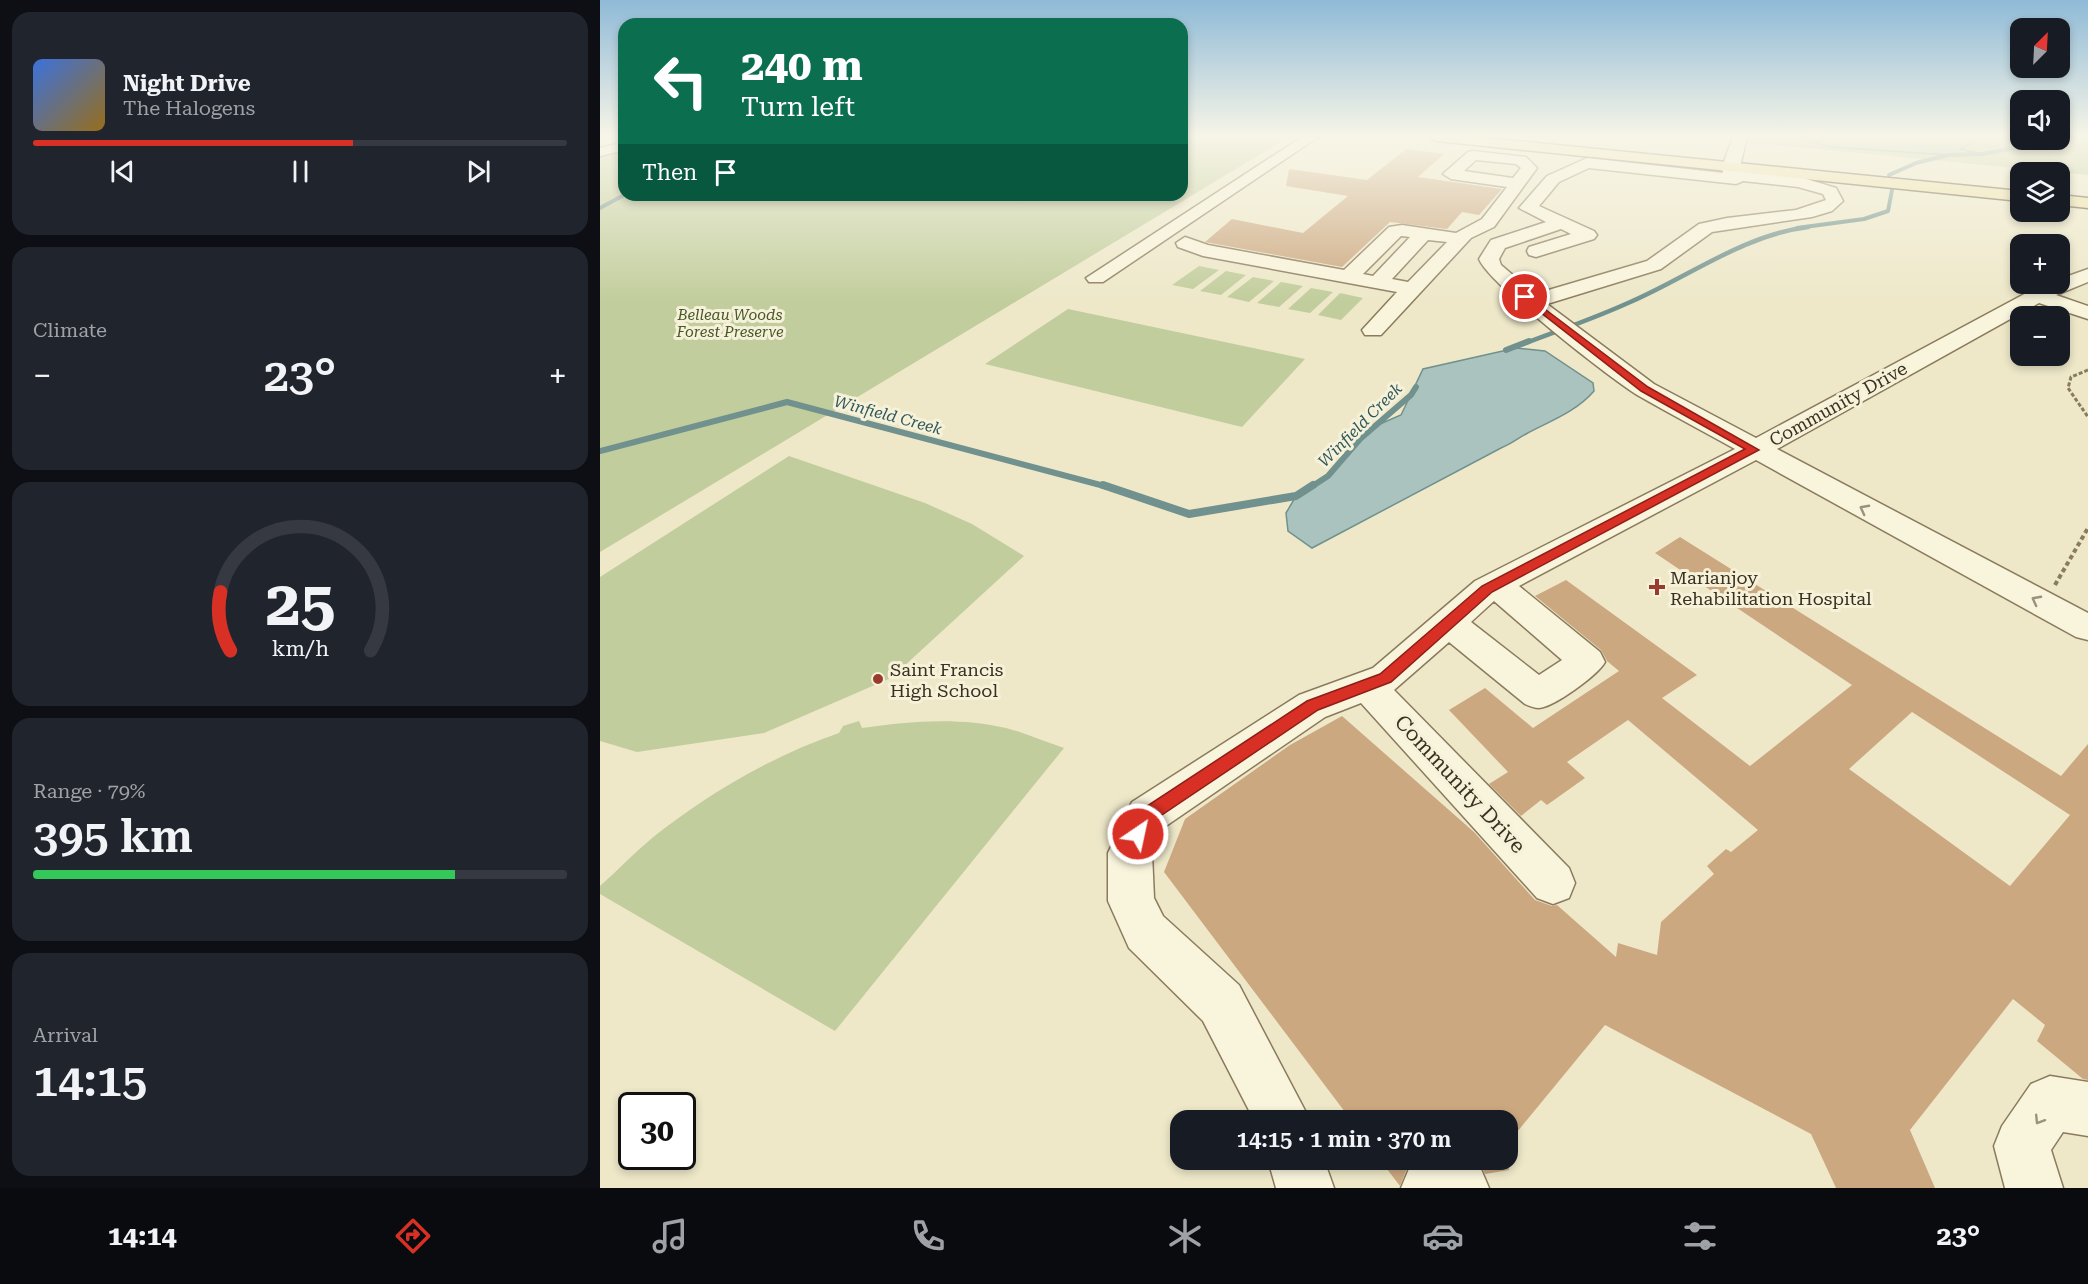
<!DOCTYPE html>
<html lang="en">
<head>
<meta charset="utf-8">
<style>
  :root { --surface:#171b24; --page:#20242c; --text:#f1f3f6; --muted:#9ea1a6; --line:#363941; --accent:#d93025 }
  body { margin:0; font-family:"Roboto Serif",serif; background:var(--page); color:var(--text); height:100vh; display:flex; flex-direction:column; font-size:22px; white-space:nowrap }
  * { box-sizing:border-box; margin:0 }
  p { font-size:20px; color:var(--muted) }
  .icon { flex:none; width:33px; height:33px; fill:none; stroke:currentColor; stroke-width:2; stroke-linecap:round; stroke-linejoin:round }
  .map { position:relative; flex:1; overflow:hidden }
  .details { display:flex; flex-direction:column; gap:12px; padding:12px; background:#0d0f14; width:600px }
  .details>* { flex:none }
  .banner { position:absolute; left:18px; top:18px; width:570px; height:183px; border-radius:18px; box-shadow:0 3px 9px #0003; background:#0b6e4f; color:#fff; overflow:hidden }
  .needle { width:39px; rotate:24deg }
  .fabs { position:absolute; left:1410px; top:18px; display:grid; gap:12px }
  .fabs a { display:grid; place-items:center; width:60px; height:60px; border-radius:12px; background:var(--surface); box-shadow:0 3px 9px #0003; font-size:30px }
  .speed { position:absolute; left:18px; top:1092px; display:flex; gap:12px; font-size:30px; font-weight:700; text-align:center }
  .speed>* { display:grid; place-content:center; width:78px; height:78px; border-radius:50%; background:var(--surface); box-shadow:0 3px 9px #0003; line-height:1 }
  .speed .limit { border:3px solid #111; border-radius:9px; background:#fff; color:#111 }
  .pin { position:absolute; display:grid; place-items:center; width:51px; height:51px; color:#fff; margin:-26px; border:3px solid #fff; border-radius:50%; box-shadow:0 2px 6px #0007 }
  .me { position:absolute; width:66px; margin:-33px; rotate:34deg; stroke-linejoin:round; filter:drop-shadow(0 0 4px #0008) }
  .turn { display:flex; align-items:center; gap:21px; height:126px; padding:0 24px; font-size:27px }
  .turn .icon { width:78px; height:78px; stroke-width:2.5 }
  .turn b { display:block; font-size:42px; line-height:51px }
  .then { display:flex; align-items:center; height:57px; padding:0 24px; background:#0003; gap:12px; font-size:22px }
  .big { font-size:45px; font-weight:600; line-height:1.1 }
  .details .tile { flex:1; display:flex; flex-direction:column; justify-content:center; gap:9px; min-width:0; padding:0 21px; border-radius:18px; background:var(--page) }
  .details .dial { align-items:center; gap:0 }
  .dial svg { height:156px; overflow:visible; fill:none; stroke:var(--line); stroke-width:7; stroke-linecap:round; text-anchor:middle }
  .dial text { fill:var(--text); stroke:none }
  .song { display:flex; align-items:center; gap:18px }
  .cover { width:72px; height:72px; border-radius:9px; background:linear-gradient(135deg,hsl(220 70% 55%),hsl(40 70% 35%)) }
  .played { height:6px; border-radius:3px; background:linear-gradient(90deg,var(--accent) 60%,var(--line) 60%) }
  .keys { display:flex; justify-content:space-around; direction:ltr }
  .heat { display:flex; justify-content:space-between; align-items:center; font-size:33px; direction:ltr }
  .charge { height:9px; border-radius:4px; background:linear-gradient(90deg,#34c759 79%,var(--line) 0) }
  .trip { position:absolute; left:570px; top:1110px; width:348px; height:60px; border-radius:18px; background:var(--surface); box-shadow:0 3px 9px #0003; font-weight:600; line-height:60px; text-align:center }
  .tabs { display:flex; height:96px; justify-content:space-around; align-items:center; background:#090b0e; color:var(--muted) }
  .tabs .icon { width:42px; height:42px }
  .tabs .on { color:var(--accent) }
  .tabs b { font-size:27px; color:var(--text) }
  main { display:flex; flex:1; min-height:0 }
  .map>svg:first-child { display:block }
  .green { fill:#c1cd9c }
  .water { fill:#aac3be; stroke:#70918d; stroke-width:1.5 }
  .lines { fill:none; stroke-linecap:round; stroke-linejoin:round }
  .stream-far3 { stroke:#70918d; stroke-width:4 }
  .stream-far2 { stroke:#70918d; stroke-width:4.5 }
  .stream-far1 { stroke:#70918d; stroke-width:6 }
  .stream { stroke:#70918d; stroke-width:8 }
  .building { fill:#cca880; fill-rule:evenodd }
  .minor-casing { stroke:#8b7b5e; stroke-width:3 }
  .major-casing { stroke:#594831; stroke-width:3 }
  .path-far1 { stroke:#8b7b5e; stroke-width:3; stroke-dasharray:4 2; stroke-linecap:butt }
  .path { stroke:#8b7b5e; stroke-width:4; stroke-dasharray:4.5 3; stroke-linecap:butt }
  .minor { fill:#f9f4dc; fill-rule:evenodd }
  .major { fill:#f0e1a3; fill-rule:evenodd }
  .oneway { stroke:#9a927e }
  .route { fill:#d93025; stroke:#8d1f18; stroke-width:1.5 }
  .poi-dot { fill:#993a2e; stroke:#f6f1d9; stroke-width:2 }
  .labels { text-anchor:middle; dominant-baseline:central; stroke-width:6; stroke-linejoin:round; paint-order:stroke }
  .far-park-label { font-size:15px; font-style:italic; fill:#465728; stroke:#f6f1d9 }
  .far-water-label { font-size:16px; font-style:italic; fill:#30585b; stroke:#f6f1d9 }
  .street-label { font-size:18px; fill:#3b3121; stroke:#f6f1d9 }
  .poi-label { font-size:18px; fill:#3b3121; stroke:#f6f1d9; text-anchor:start }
  .near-street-label { font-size:21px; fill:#3b3121; stroke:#f6f1d9 }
</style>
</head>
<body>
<main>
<section class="details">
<div class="tile">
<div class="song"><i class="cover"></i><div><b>Night Drive</b><p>The Halogens</p></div></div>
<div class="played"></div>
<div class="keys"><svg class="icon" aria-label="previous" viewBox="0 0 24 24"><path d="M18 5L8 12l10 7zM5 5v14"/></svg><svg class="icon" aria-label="pause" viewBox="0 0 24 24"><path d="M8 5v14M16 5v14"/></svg><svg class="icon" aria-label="next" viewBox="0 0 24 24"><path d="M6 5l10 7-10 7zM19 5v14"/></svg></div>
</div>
<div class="tile"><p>Climate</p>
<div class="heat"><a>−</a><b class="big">23°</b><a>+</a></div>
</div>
<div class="tile dial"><svg viewBox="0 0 100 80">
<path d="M14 69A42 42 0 1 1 86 69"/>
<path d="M14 69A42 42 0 0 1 9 39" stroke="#d93025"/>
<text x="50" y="56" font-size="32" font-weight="700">25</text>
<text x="50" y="72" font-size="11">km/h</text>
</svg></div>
<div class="tile"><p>Range · 79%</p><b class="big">395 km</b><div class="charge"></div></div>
<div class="tile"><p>Arrival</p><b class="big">14:15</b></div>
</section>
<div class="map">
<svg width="1488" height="1188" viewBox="0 0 1488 1188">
  <rect width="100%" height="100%" fill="#eee8c9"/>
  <path class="green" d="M582 137H689L0 552V155L24 148V195H582Z
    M1147 137H1420V140L1488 137V175L1145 142Z
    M599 266 619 270 593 289 572 285Z
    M626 271 646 275 621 295 600 291Z
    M653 277 674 281 649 302 627 297Z
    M681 282 703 286 679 307 657 303Z
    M711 288 733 292 710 313 688 309Z
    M740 293 763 298 741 320 718 315Z
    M468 309 705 359 642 427 385 364Z
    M189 456 325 503 372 524 424 556 291 678 164 733 37 752 0 741V577Z
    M259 721 262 728C308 721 360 717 406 728 426 733 445 742 464 748L235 1031 0 894V886C17 871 33 854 51 839 105 795 172 756 239 733L243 726Z"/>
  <path class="water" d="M1189 137H1392H1383L1360 149 1382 154 1348 155 1231 147Z
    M916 348 945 351 993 383 994 391C976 412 950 421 926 434 917 439 911 444 901 448L712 548 688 531 686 513 696 496 728 476 773 427 801 415 823 369Z"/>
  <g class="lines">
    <path class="stream-far3" d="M1460 139 1475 137
      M1289 175 1316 163 1348 155 1382 154 1459 140
      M0 208 24 195
      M1197 228 1264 219 1288 211 1292 190"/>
    <path class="stream-far2" d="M926 343C960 330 995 318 1028 303 1087 278 1143 235 1208 227"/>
    <path class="stream-far1" d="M906 350 929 341
      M0 451 187 402 508 487
      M711 487 728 476 760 439 811 395 816 387"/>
    <path class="stream" d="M503 485 589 514 696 496 713 485"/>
  </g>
  <path class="building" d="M806 149 844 154 818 177 902 189 879 215 862 212 847 229 790 222 742 267 605 242 632 219 703 233 748 196 686 186 689 169 767 180Z
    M1080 537 1461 776 1488 744V1080L1483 1079 1437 1041 1445 1025 1413 999 1310 1130 1335 1188H1236L1211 1134 1005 1025 908 1143V1120H751L564 872 585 819 690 745 742 716 874 832 935 900 952 906 957 905 1016 957 1018 943 1057 955 1061 922 1114 874 1107 866 1126 849 1131 852 1158 830 1028 720 967 762 985 778 947 805 941 800 921 816 889 784 908 772 849 710 885 688 933 728 1019 671 1007 661 1001 650 935 596 966 580 1097 675 1062 698 1150 766 1252 685 1055 553ZM1312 712 1470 815 1410 886 1249 769Z
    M780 1160H816L809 1163 800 1186Z
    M879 1160H909V1170L885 1174Z"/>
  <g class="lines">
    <g class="minor-casing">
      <path id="minor" d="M702 137H718L503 282H489L486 278Z
        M1133 137H1147L1139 171 1200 177 1236 188 1243 201 1232 211 1212 217 1112 232 1061 269 947 304 1054 384 1156 438 1430 291 1448 284H1460V279L1488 269V282L1456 295 1488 306V319L1439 303 1177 449 1488 613V640L1476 637 1156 460 919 586 1000 652 1005 662C998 675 954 707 939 708 935 708 929 706 925 704L849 642 794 690 969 868 975 883 969 898 953 904 937 898 761 703 725 717 563 828 552 853 554 898 563 916 639 985 710 1120H654L603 1021 529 948 508 901V853L532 802 699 695 773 668 875 581 1135 449C1103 431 1070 414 1039 396 1012 380 888 283 879 259L891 240 946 222 919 208 947 176 987 158 1123 173 1122 167ZM989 168 1136 184 1143 181 1198 187 1223 194 1226 200 1196 210 1127 218 1099 224 1047 261 935 294 901 265 899 259 905 248 961 229 971 234 929 247 927 251 929 255 936 257 994 239 997 235 994 231 939 206 959 182ZM894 601 962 660 939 675 871 622Z
        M24 142V150L0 156V148Z
        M873 151 926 157 937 168 894 227 871 238 781 335H765L762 330 797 292 603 256 578 247 576 243 585 237 608 245 744 270 789 227 802 225 856 233 882 219 907 187 851 179 843 174 868 152ZM876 160 916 164 921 168 913 178 864 171ZM801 236 810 237 773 276 763 274ZM828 240 847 242 808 282 792 279Z
        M1450 1076 1488 1082V1136L1463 1132 1451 1150 1463 1188H1405L1394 1146 1402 1126 1431 1084Z
        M668 1160H724L734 1188H676Z
        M821 1160H877L889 1188H801L811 1164Z"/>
    </g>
    <g class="major-casing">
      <path id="major" d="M829 137H875L1420 191V201L836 141Z
        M1460 195 1488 198V208L1460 205Z"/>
    </g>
    <path class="path-far1" d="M1488 370 1471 377 1468 388 1488 417"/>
    <path class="path" d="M1455 585 1488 528"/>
    <use href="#minor" class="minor"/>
    <use href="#major" class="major"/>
  </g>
  <defs><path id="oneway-chevron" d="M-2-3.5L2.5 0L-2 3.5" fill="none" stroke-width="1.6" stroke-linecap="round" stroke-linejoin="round" transform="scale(1.5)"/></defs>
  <g class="oneway">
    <use href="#oneway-chevron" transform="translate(1264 509) rotate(-152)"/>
    <use href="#oneway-chevron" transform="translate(1436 600) rotate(-152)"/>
    <use href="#oneway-chevron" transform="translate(1439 1120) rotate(122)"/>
  </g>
  <linearGradient id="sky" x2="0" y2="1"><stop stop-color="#8fbad7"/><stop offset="0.45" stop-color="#f7f5e7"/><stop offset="1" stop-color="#f7f5e7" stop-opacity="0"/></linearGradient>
  <rect width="1488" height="303" fill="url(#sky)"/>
  <path class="route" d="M925 294 1048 387 1159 450 892 592 791 682 718 710 553 821 545 840 538 842 532 840 529 834 541 810 707 701 780 674 882 586 1145 449 1041 391 922 298Z"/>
  <g class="poi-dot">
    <path d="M1054 578h6v6h6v6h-6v6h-6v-6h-6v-6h6z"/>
    <circle cx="278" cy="679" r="6"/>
  </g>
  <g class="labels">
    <g class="far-park-label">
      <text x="130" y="315">Belleau Woods<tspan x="130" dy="17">Forest Preserve</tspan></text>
    </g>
    <g class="far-water-label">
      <text transform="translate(288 415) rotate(15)">Winfield Creek</text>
      <text transform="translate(760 425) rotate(-45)">Winfield Creek</text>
    </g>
    <g class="street-label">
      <text transform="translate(1238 404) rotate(-29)">Community Drive</text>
    </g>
    <g class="poi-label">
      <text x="1070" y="577">Marianjoy<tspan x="1070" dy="21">Rehabilitation Hospital</tspan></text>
      <text x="290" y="669">Saint Francis<tspan x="290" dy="21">High School</tspan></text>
    </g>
    <g class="near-street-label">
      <text transform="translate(860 784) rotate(47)">Community Drive</text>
    </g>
  </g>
</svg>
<div class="fabs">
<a><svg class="needle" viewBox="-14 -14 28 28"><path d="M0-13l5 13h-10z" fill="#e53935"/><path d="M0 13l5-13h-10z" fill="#9ea1a6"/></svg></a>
<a><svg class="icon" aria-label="sound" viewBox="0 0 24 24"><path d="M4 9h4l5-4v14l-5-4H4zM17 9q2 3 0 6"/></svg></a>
<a><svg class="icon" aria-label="layers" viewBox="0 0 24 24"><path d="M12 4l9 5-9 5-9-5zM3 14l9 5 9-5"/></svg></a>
<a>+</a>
<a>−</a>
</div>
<div class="speed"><div class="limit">30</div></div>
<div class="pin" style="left:925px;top:297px;background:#d93025"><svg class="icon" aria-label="arrive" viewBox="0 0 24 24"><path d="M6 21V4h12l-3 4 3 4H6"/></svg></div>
<svg class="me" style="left:538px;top:834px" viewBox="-20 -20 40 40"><circle r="17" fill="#d93025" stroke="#fff" stroke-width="3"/><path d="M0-11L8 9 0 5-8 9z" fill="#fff"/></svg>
<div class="trip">14:15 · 1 min · 370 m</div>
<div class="banner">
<div class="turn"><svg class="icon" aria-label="left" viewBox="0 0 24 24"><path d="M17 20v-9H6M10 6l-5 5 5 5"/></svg><div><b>240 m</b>Turn left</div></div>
<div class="then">Then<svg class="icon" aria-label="arrive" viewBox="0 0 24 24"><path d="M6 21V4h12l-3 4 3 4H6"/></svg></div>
</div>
</div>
</main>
<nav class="tabs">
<b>14:14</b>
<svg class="icon on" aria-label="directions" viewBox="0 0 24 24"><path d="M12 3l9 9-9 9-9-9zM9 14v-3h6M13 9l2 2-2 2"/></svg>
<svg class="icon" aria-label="music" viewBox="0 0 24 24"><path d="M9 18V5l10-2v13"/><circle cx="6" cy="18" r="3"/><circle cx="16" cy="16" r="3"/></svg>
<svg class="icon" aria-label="phone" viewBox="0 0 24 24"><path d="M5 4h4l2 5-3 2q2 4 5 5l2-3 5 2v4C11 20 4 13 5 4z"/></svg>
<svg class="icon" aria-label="climate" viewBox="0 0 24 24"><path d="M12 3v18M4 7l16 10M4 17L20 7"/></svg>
<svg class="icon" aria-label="car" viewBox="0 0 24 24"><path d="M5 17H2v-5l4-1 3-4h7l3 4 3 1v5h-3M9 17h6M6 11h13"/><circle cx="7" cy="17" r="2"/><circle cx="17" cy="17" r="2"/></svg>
<svg class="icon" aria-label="filters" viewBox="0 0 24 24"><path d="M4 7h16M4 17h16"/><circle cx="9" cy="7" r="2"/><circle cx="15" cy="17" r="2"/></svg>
<b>23°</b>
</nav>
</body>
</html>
